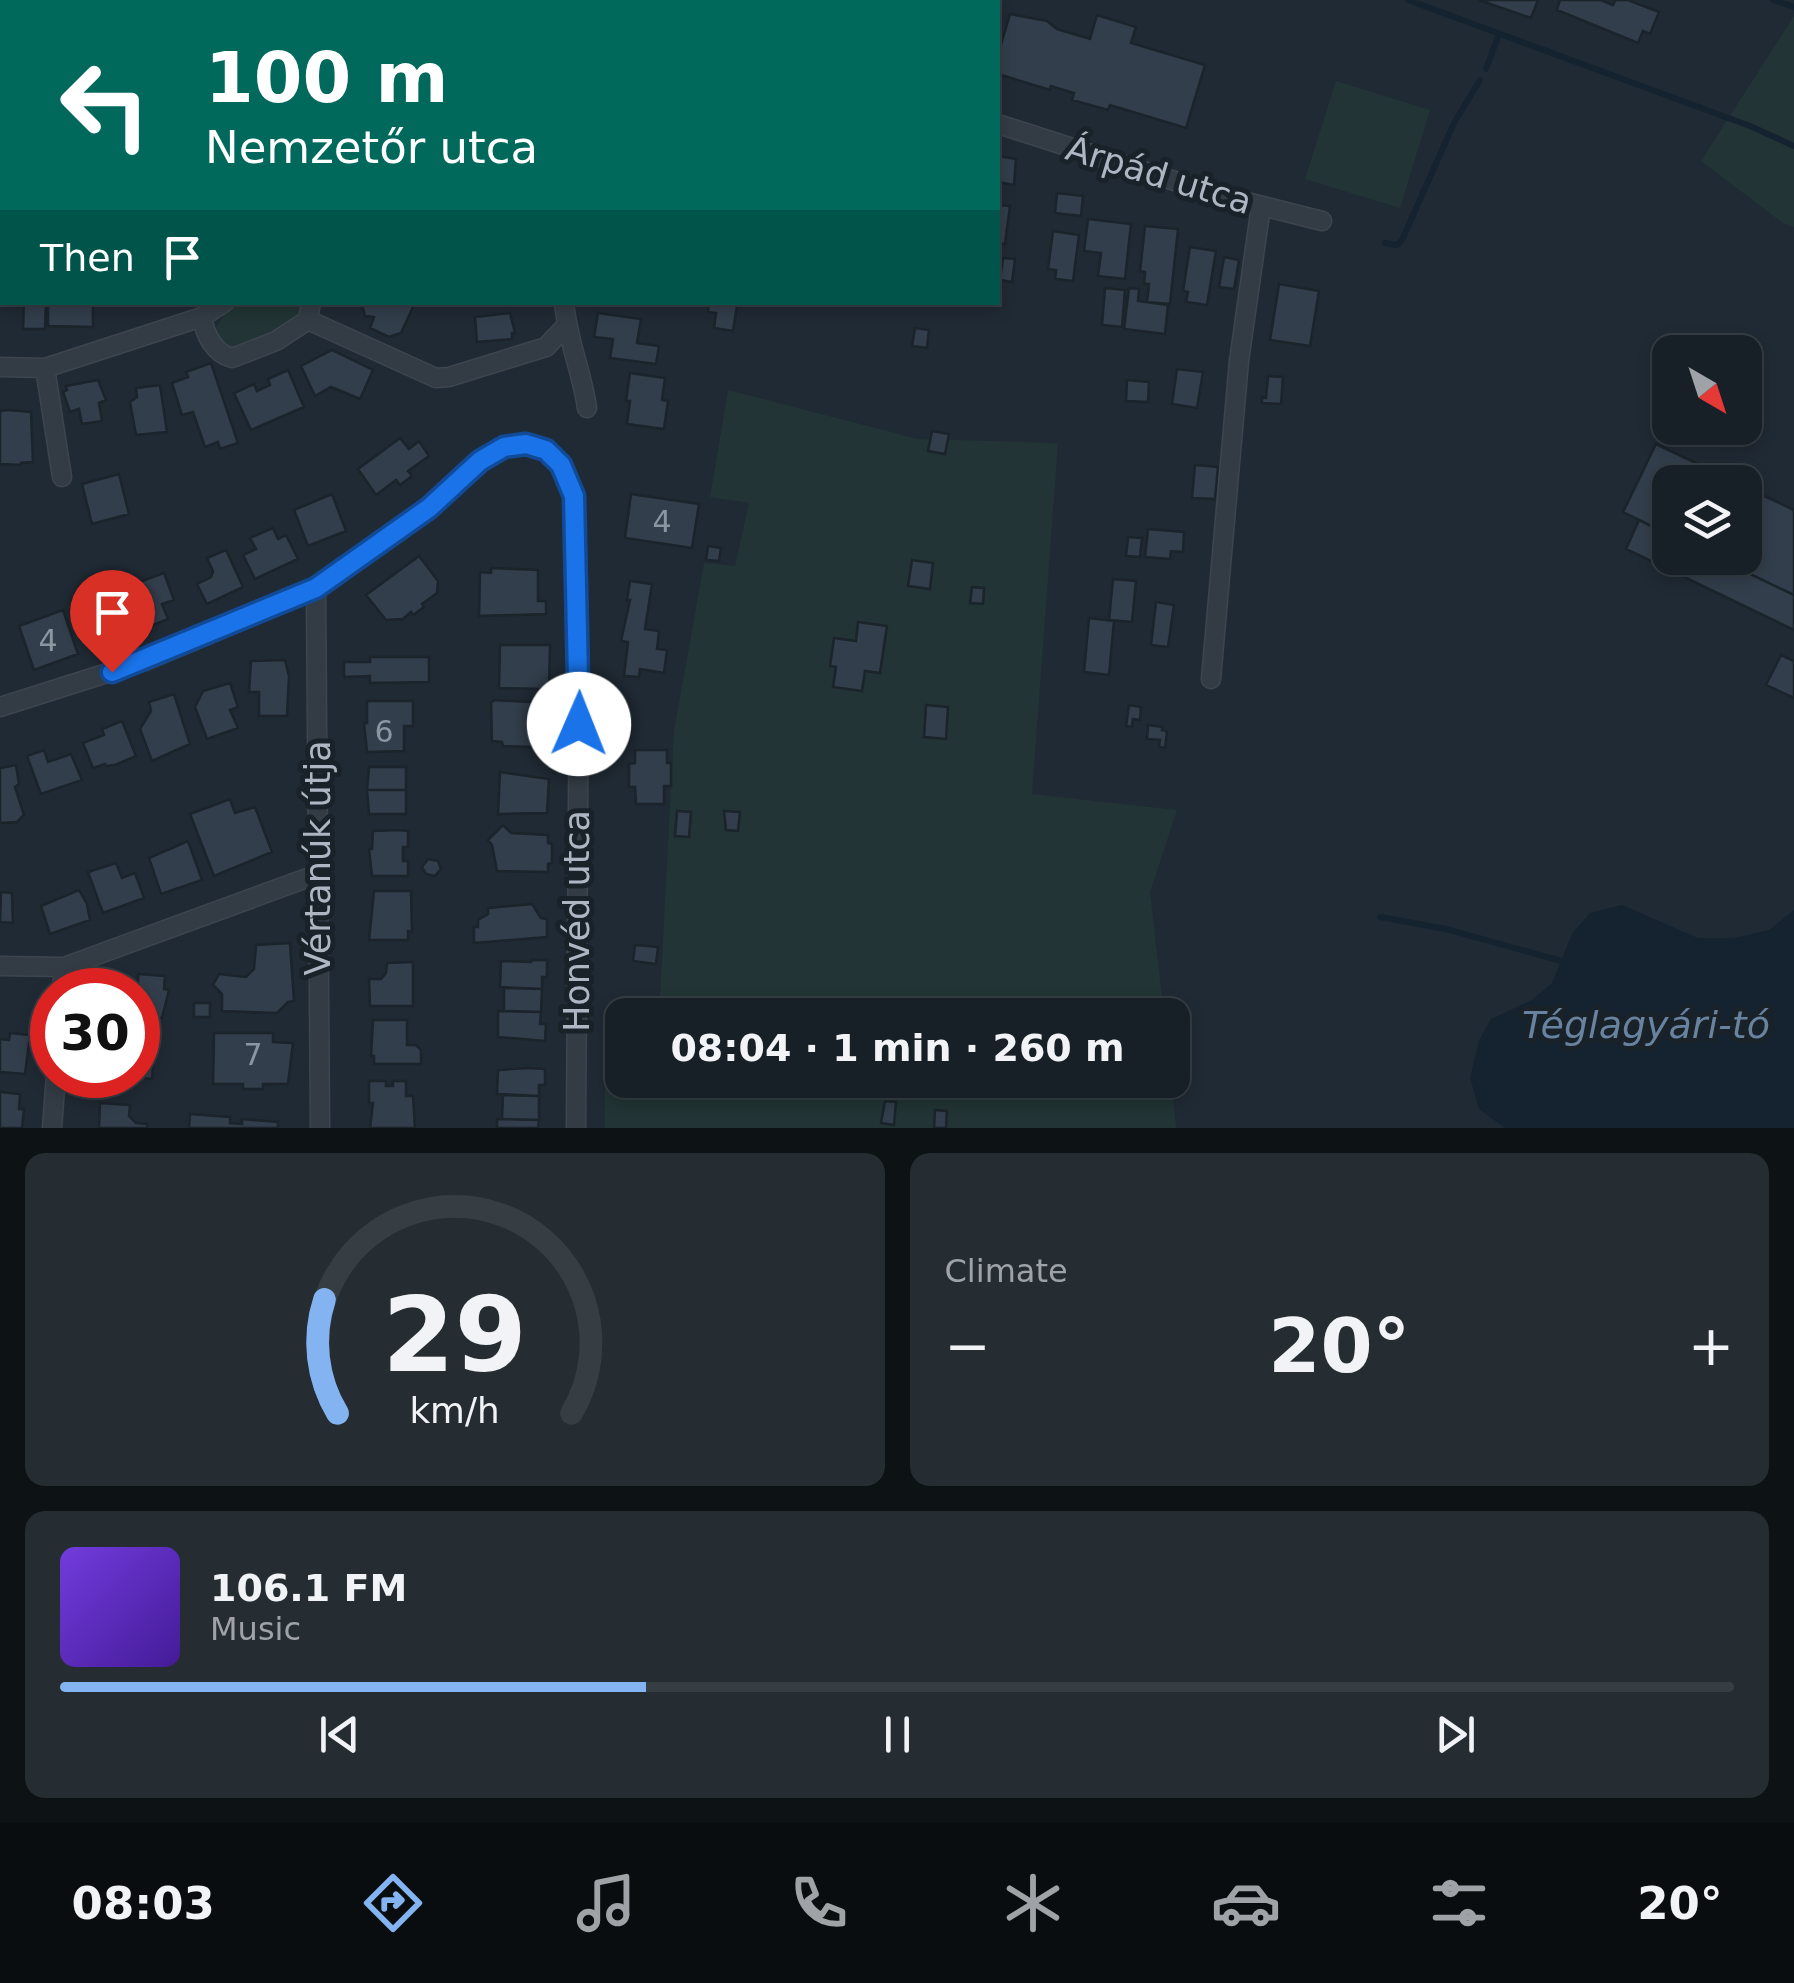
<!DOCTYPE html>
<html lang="en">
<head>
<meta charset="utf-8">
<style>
  :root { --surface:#182027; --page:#252d33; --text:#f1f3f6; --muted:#9fa3a7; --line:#363e44; --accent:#83b4f1 }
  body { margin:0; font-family:"DejaVu Sans",sans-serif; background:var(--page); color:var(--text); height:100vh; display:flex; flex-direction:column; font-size:38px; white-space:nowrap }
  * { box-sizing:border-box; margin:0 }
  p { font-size:32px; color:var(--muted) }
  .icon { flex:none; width:55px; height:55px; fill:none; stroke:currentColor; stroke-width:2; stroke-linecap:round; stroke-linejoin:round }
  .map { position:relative; height:1128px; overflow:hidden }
  .drawer { display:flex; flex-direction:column; gap:25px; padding:25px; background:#0d1215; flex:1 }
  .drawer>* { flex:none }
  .guide { position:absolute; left:0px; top:0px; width:1000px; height:305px; box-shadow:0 5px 15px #0003,0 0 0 2px var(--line); background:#00695c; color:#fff; overflow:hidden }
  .needle { width:65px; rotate:141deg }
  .fabs { position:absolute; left:1652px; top:335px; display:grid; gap:20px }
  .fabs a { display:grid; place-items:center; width:110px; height:110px; border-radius:20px; background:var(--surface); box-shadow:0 5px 15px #0003,0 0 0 2px var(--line); font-size:50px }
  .speed { position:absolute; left:30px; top:968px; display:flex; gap:20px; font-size:50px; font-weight:700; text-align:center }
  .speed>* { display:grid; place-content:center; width:130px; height:130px; border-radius:50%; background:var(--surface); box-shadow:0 5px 15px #0003,0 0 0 2px var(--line); line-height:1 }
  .speed .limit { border:15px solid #d22; background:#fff; color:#111 }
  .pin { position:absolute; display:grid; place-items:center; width:85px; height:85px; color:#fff; margin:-102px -42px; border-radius:50% 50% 50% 0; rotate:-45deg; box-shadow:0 0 10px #0007 }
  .pin .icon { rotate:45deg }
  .me { position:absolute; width:110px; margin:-55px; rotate:1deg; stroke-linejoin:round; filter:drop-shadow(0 0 8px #0008) }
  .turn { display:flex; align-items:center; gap:35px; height:210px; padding:0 40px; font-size:45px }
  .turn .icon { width:130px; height:130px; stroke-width:2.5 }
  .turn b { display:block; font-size:70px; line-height:85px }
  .then { display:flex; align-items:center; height:95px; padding:0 40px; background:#0003; gap:20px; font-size:38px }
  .big { font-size:75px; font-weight:800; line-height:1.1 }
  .drawer .card { flex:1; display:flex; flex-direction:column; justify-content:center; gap:15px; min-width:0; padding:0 35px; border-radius:20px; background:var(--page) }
  .drawer .dial { align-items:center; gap:0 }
  .dial svg { height:260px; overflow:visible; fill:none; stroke:var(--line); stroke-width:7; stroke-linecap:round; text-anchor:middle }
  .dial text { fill:var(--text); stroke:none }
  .song { display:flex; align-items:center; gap:30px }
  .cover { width:120px; height:120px; border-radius:15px; background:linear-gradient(135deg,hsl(260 70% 55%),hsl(260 70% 35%)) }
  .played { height:10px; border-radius:5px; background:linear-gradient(90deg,var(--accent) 35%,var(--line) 35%) }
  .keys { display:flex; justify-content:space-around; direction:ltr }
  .heat { display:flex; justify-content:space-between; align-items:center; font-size:55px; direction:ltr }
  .drawer .tiles { flex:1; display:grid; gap:25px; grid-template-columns:1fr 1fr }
  .card:last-child { grid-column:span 2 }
  .trip { position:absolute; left:605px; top:998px; width:585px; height:100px; border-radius:20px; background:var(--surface); box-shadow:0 5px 15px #0003,0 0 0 2px var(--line); font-weight:800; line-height:100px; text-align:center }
  .tabs { display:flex; height:160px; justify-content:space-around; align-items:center; background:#0a0d10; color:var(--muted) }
  .tabs .icon { width:70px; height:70px }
  .tabs .current { color:var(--accent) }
  .tabs b { font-size:45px; color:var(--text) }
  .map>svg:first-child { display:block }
  .green { fill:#223435 }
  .water { fill:#152230 }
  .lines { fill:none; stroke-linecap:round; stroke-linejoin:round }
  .stream { stroke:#152230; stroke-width:6 }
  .building { fill:#323e4b; stroke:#1b232b; stroke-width:2.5 }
  .minor-casing { stroke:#3d454e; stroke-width:21 }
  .minor { stroke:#333c45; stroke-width:18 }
  .route-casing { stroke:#114b97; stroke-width:25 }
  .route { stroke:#1a73e8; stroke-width:18 }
  .labels { text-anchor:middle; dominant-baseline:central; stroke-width:10; stroke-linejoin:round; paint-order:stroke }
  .number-label { font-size:30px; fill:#8c96a2 }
  .street-label { font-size:35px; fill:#adb6c2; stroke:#192129 }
  .water-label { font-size:38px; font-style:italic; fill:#68839f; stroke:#192129 }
</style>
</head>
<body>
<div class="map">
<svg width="1794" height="1128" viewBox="0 0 1794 1128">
  <rect width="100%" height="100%" fill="#202a34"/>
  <path class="green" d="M1794 16V227L1783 223 1701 161Z
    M1336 81 1430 110 1400 208 1305 179Z
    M241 303H304C296 331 262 339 237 350L220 342 216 327 227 311Z
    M728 390 918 439 1058 443 1032 794 1177 810 1150 892 1164 1015H659L674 731 704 563 735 566 749 503 710 497Z
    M605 1014 622 1015V1080H1171L1176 1128H605Z"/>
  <path class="water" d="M1622 905 1698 938H1734L1769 930 1794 910V1128H1505L1479 1109 1470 1078 1479 1041 1491 1019 1532 1000 1552 983 1572 934 1590 913Z"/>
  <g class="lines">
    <path class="stream" d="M1408 0 1750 126 1794 146
      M1773 0 1794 7
      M1486 69 1499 34
      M1385 243 1397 245 1402 240 1454 123 1480 80
      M1380 917 1446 929 1561 961"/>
  </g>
  <path class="building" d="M1479 0H1538L1531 18Z
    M1560 0H1601L1613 5 1615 0H1628L1659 12 1650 34 1643 31 1638 43 1557 10Z
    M1010 14 1047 21 1057 29 1090 39 1097 15 1136 27 1131 43 1205 65 1186 128 1110 105 1108 110 1072 100 1074 93 1051 86 1050 90 998 74V55Z
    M998 156 1016 159 1014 185 998 182Z
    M1057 193 1083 196 1081 216 1055 213Z
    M998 205 1010 206 1005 244 998 243Z
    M1088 219 1131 224 1125 279 1098 276 1101 253 1084 251Z
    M1145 226 1178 229 1170 304 1147 302 1149 284H1144L1145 272 1140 271Z
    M1053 231 1079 235 1073 281 1055 279 1056 270 1048 269Z
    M1190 247 1216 251 1207 305 1186 302 1188 292 1183 291Z
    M1224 257 1239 260 1234 289 1219 287Z
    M1003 258 1015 259 1012 282 1000 280Z
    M1279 284 1319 291 1310 346 1270 340Z
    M1105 288 1125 290 1122 327 1102 325Z
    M1129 288 1139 289 1138 301 1168 305 1165 334 1124 329Z
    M24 302H46L45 329H23Z
    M48 302H93V327L48 326Z
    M361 302H411L413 307 401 333 389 337 370 328 374 317 365 316Z
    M709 302 737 306 733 331 714 328 716 313 708 312Z
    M510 313 515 333H512V339L477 342 475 317Z
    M598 313 641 319 637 343 659 346 656 364 610 358 613 339 594 337Z
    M915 328 929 330 927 348 912 346Z
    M332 350 373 370 360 399 331 387 315 396 301 366Z
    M211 363 238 443 220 449 218 442 205 447 193 412 182 415 172 383 188 377 186 372Z
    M1177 369 1203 372 1197 408 1172 404Z
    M288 370 304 407 251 430 234 393 254 384 257 391 270 385 268 379Z
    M630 373 665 378 662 400 668 401 664 429 627 424 630 401H626Z
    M1268 376 1283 377 1281 404 1262 403V397L1266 398Z
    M98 380 106 400 99 403 102 421 82 424 79 409 70 412 63 392 67 390 66 386Z
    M1127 380 1149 382 1148 402 1126 401Z
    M160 385 167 432 136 435 130 402 137 397 136 388Z
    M8 410 31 412 33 462 21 463V465L0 464V411Z
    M932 431 949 434 945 454 928 451Z
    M400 438 409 449 419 441 429 456 408 471 412 476 400 485 396 480 376 495 358 469Z
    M1656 444 1736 482H1670V535L1623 512Z
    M1195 465 1218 467 1215 499 1192 498Z
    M119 474 129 514 92 524 82 484Z
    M1745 487 1794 510V595L1717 558H1745Z
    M332 494 346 531 308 546 294 510Z
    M631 494 699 504 692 548 625 538Z
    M1639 520 1670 535V558H1717L1794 595V630L1626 549Z
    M273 528 278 539 286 535 298 559 255 579 243 555 256 549 250 538Z
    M1148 529 1184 532 1183 552 1171 551 1170 559 1145 557Z
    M1128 537 1142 538 1140 557 1126 556Z
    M708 546 721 548 719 561 706 560Z
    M226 550 243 587 207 604 197 584 211 577 213 571 207 558Z
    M419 556 438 581 437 593 422 604 424 607 413 615 411 612 403 619 386 620 366 595Z
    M912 560 933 563 930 589 908 586Z
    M491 568 538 570V601H546V614L479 616 480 572 491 573Z
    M164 573 174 600 162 604 168 619 141 630 125 587Z
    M1113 579 1136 581 1132 622 1109 620Z
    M630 581 652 584 645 629 659 631 657 649 667 650 664 673 640 669 639 677 624 676 628 642 621 641 630 600H627Z
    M109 585 122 618 115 621 121 638 93 649 74 599Z
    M972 587 984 588 983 604 970 603Z
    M1156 602 1174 605 1168 647 1151 645Z
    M63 610 78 654 34 670 19 626Z
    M1089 618 1114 621 1109 675 1084 672Z
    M858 622 887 626 880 673 865 671 862 691 833 687 836 667 830 666 834 638 856 641Z
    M500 645H550L549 689 499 688Z
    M1781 655 1794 661V698L1766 685Z
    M370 657H429V682L370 683V676L344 677V662H370Z
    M285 660 289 676 287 716H259V692H249L251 661Z
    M230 683 238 707 230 710 238 728 207 739 195 707 203 691Z
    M174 694 190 744 152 761 140 729 151 711 149 702Z
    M494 700 548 703 547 737 537 738 536 747 503 746 502 742 492 741 491 703Z
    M367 701H413V726H404V751L367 752 364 723H367Z
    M926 705 948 707 946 739 924 737Z
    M1129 705 1141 707 1140 720 1133 719 1132 727 1126 726Z
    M122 721 136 756 115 765 106 766 105 764 93 768 83 743 104 735 102 729Z
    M1148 725 1163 727 1162 730 1167 731 1165 748 1159 747 1160 740 1147 739Z
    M44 750 48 762 71 754 82 780 41 794 27 756Z
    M635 750H667V763H671V786H664V804H636L635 787H629V764L635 763Z
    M16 765 19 784 15 787 24 815 17 822 0 823V768Z
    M369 767H406V790H367Z
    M500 772 549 779 547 813 498 814Z
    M367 790H406V814H369Z
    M230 799 235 813 255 807 272 852 214 876 190 814Z
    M677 811 691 812 689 837 675 836Z
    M724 811 740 812 738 831 726 830Z
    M503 825 511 833 548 835V843L552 844V863L548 864V872L497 871 492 845 488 840Z
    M398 830 408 831V847H403V861H408V876H372L369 849H372L373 831Z
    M188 841 202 880 161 894 149 858Z
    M428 859 438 861 441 869 435 876 426 874 422 867Z
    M116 863 122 878 135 873 144 898 103 913 88 872Z
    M79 890 87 904 90 920 50 934 41 906Z
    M374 891H411L412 932 408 931V940H369Z
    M1 892 12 893 13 923 0 922Z
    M532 904 541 918 547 919V937L474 943V927H478V920L488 914V908Z
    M290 943 294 1001 288 1002 277 1013 222 1011V994L213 985 219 974 246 977 254 969 256 945Z
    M635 945 658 947 656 964 633 961Z
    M531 960H547V977H542V989L500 987 501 961 531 962Z
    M413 962V1006H370L369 979H381L386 973 387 963Z
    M138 974 165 976 164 989 169 990 162 1018 138 1016V990H112L113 983 138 985Z
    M504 988 542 989 541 1012 504 1011Z
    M194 1003H210V1017H194Z
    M498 1011 541 1012 540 1024H546L545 1041 498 1037Z
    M373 1020H407V1045H416L421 1050V1064H374V1056H371Z
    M138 1029 145 1030 143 1049H154L152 1079 106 1075H138Z
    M10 1033 30 1035 25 1074 0 1072V1039L9 1040Z
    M214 1033H273V1042L293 1043 288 1084H263V1089H243V1084H213Z
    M528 1068 545 1069V1085H539V1096L497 1094 498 1070Z
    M369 1081H386V1086H393V1081H406V1096H413L415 1128H370L373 1103H369Z
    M0 1092 20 1094 19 1109H24L22 1128H0Z
    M503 1095 539 1096V1120L502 1119Z
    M885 1101 896 1102 894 1125 881 1123Z
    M100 1103 130 1105 129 1116 136 1123 147 1124V1128H99Z
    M935 1110 947 1111 946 1128H934Z
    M190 1114 230 1117V1123L242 1124V1119L278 1122V1128H189Z
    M497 1119 539 1120 538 1128H497Z"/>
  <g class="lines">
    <g class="minor-casing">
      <path id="minor" d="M558 0V2
        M607 0 615 2
        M836 0V2
        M332 2V0
        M998 124 1215 194 1322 221
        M564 302C567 339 582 372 587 408
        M202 317C205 335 214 353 232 358L276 341 308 320 311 302
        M308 320 436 378 449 377 546 347 566 326
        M0 367 45 368 202 317 225 302
        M45 368 62 477
        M316 589 320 1128
        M1211 679 1239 361 1261 206
        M0 707 145 661 316 589 429 509 493 452C542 429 570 462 575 510L579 656 576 1128
        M0 966 64 967 318 874
        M62 990 64 967
        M52 1128 56 1075"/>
    </g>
    <use href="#minor" class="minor"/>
  </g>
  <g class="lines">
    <g class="route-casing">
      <path id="route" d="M112 672 316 588 429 508 480 461 504 447 526 444 546 450 561 465 574 496 579 724"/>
    </g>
    <use href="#route" class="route"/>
  </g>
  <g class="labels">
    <g class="number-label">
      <text x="662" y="521">4</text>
      <text x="48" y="640">4</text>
      <text x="384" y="731">6</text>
      <text x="253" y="1054">7</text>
    </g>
    <g class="street-label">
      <text transform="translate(1159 175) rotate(17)">Árpád utca</text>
      <text transform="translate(318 858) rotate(-90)">Vértanúk útja</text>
      <text transform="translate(577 921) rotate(-90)">Honvéd utca</text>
    </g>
    <g class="water-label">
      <text x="1646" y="1025">Téglagyári-tó</text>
    </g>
  </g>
</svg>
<div class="fabs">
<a><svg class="needle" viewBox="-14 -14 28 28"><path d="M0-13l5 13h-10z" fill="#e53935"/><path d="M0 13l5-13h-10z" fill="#9fa3a7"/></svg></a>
<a><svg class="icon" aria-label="layers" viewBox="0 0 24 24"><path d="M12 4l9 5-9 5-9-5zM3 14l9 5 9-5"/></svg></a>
</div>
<div class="speed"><div class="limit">30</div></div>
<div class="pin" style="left:112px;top:672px;background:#d93025"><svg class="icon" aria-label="arrive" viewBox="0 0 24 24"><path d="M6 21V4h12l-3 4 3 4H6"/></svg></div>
<svg class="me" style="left:579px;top:724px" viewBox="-20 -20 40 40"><circle r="19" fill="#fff"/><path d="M0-13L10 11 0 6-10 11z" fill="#1a73e8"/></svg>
<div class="trip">08:04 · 1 min · 260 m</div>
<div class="guide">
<div class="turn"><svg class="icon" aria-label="left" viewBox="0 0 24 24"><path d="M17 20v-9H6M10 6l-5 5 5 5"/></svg><div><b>100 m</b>Nemzetőr utca</div></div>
<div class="then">Then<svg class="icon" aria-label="arrive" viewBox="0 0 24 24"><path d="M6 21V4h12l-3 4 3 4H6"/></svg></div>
</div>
</div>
<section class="drawer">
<div class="tiles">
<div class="card dial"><svg viewBox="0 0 100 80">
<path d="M14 69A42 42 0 1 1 86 69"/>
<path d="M14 69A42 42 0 0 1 10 34" stroke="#83b4f1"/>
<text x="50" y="56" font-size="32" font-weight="700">29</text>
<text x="50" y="72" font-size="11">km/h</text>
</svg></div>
<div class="card"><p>Climate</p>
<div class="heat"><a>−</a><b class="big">20°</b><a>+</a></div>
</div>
<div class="card">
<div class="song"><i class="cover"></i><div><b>106.1 FM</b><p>Music</p></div></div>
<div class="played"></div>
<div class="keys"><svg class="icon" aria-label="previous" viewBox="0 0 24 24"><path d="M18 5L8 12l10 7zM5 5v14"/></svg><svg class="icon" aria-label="pause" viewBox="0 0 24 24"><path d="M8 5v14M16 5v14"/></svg><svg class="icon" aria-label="next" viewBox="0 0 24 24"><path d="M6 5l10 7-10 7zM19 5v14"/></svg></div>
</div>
</div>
</section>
<nav class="tabs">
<b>08:03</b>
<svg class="icon current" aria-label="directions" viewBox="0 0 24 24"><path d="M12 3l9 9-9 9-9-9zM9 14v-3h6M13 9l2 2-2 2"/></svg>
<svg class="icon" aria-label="music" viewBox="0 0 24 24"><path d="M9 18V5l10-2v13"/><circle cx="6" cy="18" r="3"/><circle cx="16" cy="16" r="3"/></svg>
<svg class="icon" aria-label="phone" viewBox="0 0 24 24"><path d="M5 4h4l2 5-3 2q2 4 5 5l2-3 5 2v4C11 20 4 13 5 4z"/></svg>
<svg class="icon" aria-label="climate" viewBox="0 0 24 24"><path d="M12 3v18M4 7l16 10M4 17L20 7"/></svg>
<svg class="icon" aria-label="car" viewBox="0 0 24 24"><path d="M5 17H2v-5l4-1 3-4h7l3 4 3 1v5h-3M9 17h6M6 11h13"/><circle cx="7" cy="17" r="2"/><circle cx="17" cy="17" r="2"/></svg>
<svg class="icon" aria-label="filters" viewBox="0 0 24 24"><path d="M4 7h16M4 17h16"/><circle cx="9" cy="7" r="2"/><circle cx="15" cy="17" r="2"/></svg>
<b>20°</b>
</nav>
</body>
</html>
